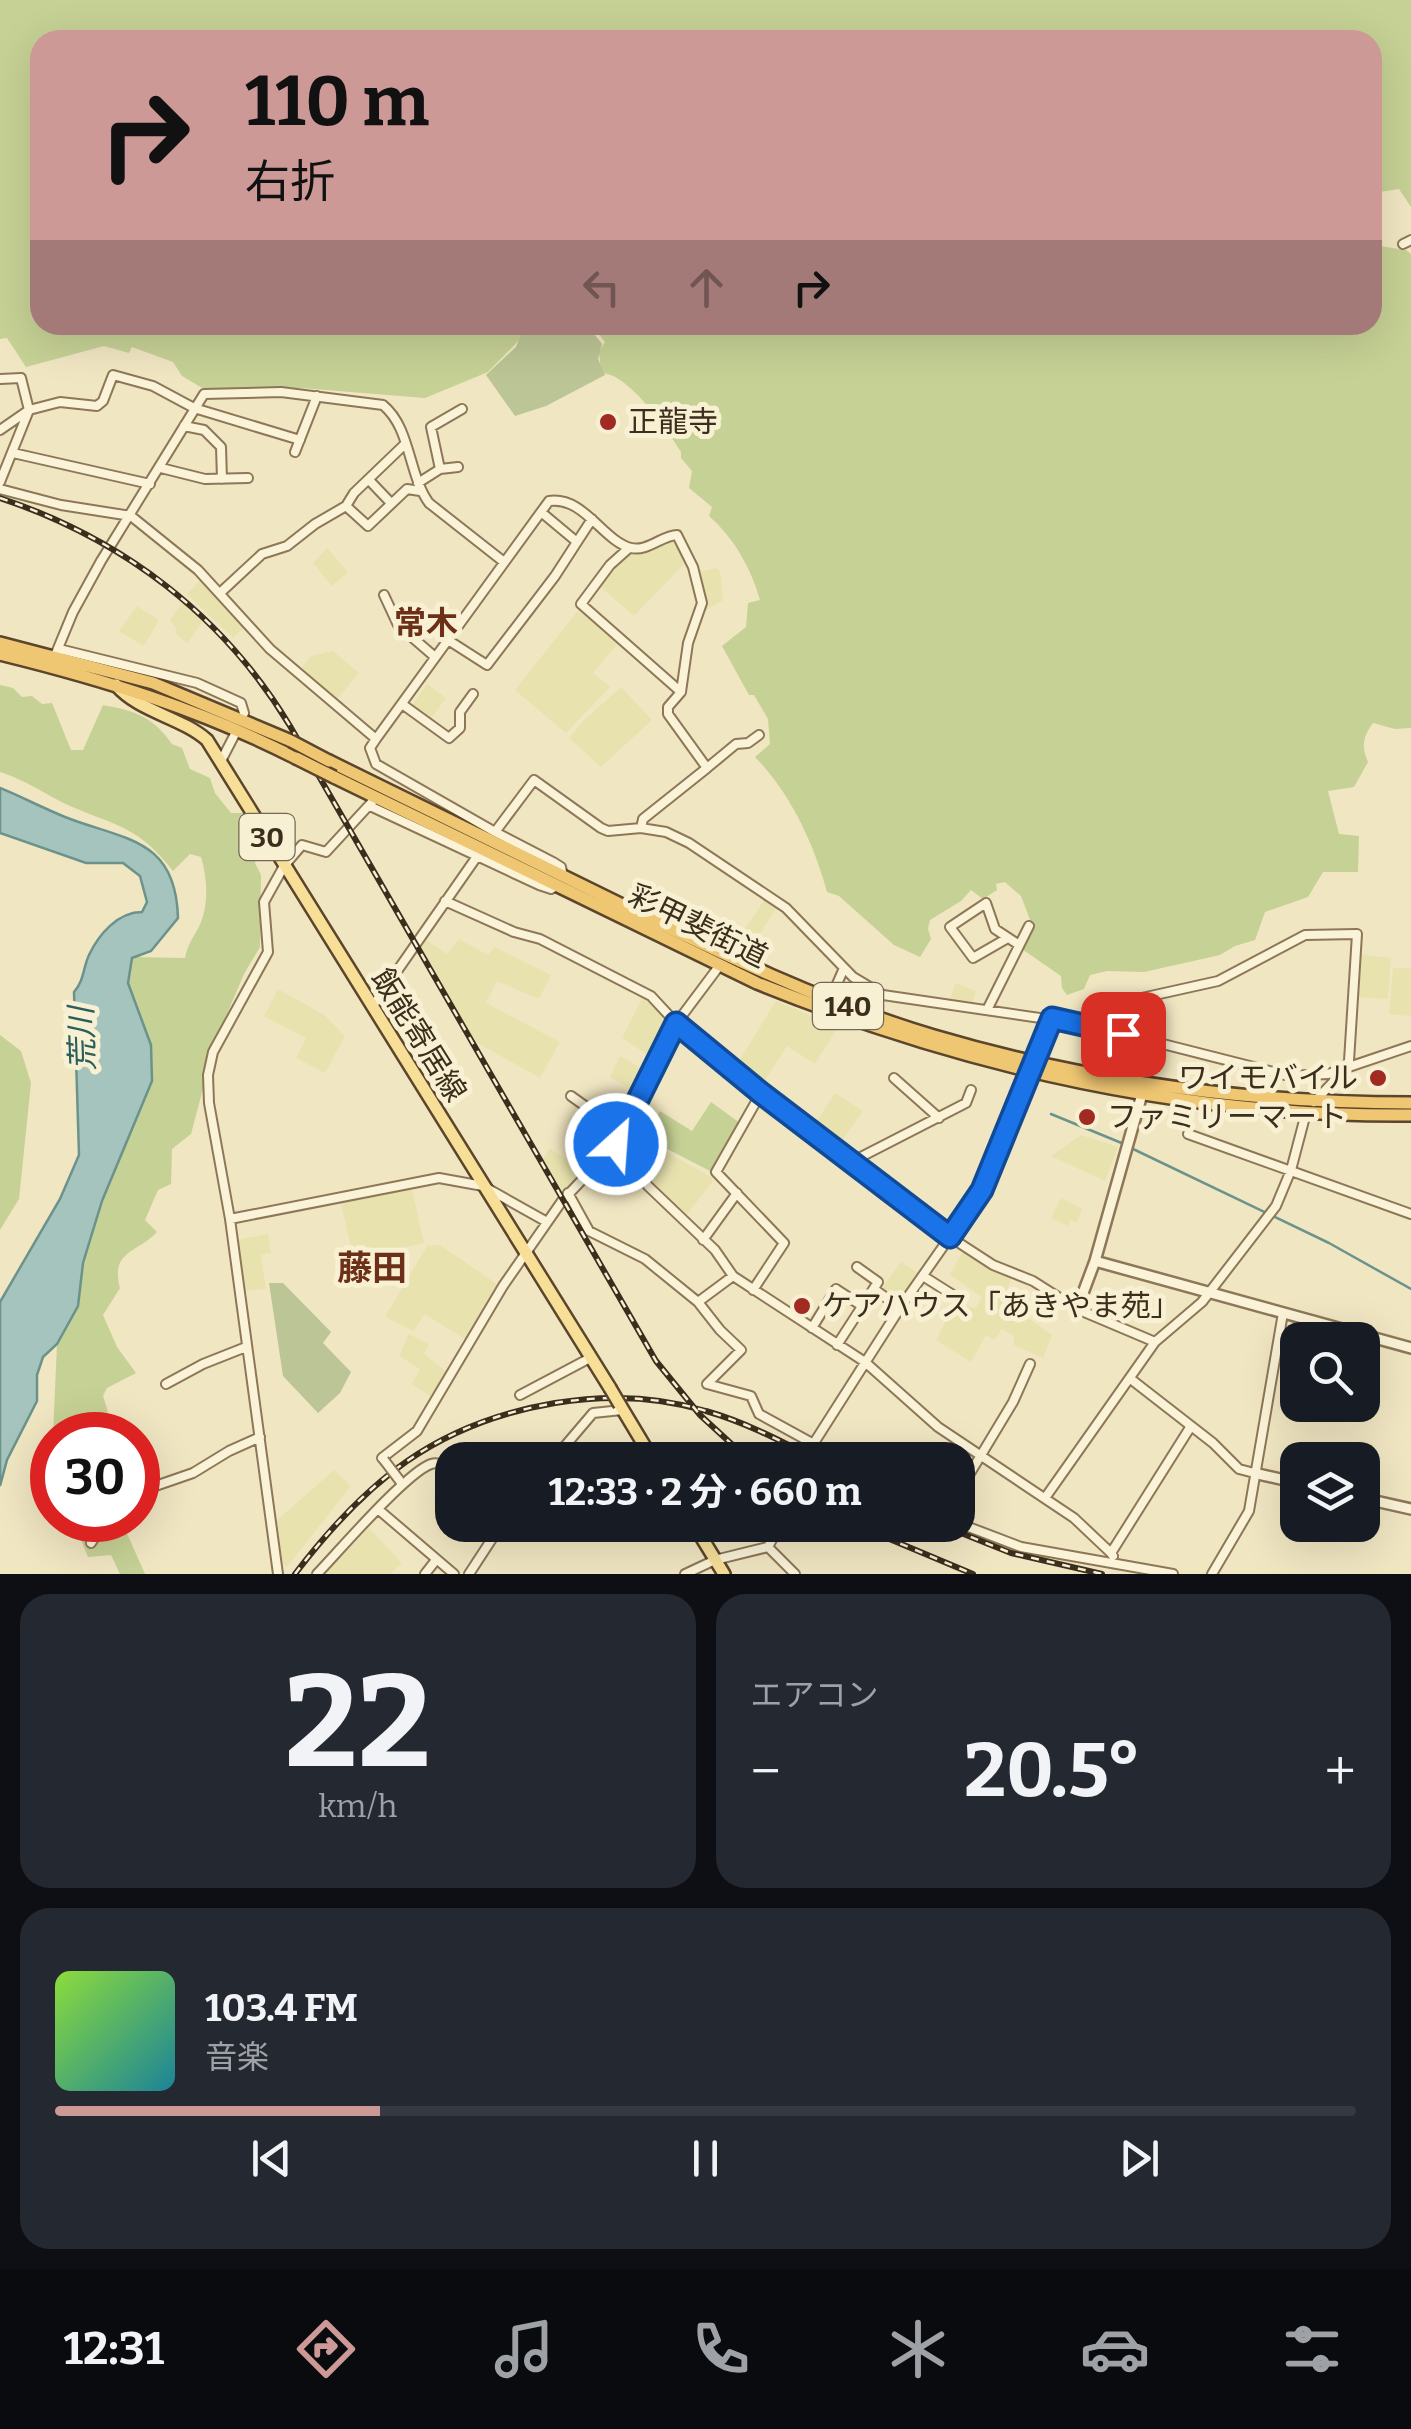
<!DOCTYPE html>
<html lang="ja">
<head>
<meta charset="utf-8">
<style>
  :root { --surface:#171b24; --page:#242831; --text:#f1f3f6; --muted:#9ea1a6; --line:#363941; --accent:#cd9997 }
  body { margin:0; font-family:Bitter,"Noto Sans JP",serif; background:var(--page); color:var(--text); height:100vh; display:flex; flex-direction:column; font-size:38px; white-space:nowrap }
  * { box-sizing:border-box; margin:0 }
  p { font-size:32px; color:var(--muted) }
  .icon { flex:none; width:55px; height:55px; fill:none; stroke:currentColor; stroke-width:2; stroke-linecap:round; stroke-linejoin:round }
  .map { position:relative; height:1574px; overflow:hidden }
  .details { display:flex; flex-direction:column; gap:20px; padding:20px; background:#0d0f14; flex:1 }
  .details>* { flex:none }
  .top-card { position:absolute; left:30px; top:30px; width:1352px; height:305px; border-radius:30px; box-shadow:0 10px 40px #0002; background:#cd9997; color:#111; overflow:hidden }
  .buttons { position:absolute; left:1280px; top:1322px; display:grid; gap:20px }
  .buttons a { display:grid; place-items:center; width:100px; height:100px; border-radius:20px; background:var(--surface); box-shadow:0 10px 40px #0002; font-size:50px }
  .speed { position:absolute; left:30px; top:1412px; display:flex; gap:20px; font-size:50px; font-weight:700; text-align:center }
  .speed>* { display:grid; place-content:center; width:130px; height:130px; border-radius:50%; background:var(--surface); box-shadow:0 10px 40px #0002; line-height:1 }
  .speed .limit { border:15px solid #d22; background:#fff; color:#111 }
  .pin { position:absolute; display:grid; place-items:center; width:85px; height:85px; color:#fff; margin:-42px; border-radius:20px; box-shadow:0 5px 15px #0006 }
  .me { position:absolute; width:110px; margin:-55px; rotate:26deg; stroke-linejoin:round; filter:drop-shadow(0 0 8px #0008) }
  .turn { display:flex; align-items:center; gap:35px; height:210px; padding:0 50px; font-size:45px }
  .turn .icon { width:130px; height:130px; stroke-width:2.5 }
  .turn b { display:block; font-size:70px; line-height:85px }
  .lanes { display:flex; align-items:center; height:95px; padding:0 50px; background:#0003; justify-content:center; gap:50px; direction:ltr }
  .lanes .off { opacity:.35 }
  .big { font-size:75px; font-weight:700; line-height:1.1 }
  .details .card { flex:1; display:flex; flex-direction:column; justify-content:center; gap:15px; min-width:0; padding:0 35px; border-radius:30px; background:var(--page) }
  .details .dial { align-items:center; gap:0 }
  .dial b { font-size:130px; line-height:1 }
  .song { display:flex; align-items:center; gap:30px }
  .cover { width:120px; height:120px; border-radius:15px; background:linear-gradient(135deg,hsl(90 70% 55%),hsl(190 70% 35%)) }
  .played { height:10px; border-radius:5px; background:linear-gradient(90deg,var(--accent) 25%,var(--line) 25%) }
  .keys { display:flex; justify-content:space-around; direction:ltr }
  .heat { display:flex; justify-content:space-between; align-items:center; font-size:55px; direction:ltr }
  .details .tiles { flex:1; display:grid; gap:20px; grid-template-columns:1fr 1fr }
  .card:last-child { grid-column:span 2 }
  .trip { position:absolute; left:435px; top:1442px; width:540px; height:100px; border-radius:30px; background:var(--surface); box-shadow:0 10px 40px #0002; font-weight:700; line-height:100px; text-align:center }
  .tab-bar { display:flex; height:160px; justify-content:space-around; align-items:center; background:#090b0e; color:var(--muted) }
  .tab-bar .icon { width:70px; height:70px }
  .tab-bar .on { color:var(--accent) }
  .tab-bar b { font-size:45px; color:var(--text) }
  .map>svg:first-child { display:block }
  .farmland { fill:#e8e2af }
  .green { fill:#c6d195 }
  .cemetery { fill:#bcc595 }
  .water { fill:#a5c4bd; stroke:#6b938c; stroke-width:2.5 }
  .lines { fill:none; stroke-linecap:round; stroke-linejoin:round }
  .stream { stroke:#6b938c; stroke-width:2.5 }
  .minor-casing { stroke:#8d7758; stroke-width:12 }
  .tertiary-casing { stroke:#8d7758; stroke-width:14 }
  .primary-casing { stroke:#5b452c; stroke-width:16 }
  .trunk-casing { stroke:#5b452c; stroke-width:16 }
  .minor { stroke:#fbf3d7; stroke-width:8 }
  .tertiary { stroke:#fbf3d7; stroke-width:9 }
  .primary { stroke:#f7df98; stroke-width:11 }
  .trunk { stroke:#efc672; stroke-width:11 }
  .rail-casing { stroke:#3c2e1d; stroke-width:6 }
  .rail { stroke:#f8f0d3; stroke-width:2.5; stroke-dasharray:8; stroke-linecap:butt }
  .minor-bridge-casing { stroke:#8d7758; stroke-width:12; stroke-linecap:butt }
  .primary-bridge-casing { stroke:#5b452c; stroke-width:16; stroke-linecap:butt }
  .trunk-bridge-casing { stroke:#5b452c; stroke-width:16; stroke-linecap:butt }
  .minor-bridge { stroke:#fbf3d7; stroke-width:8 }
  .primary-bridge { stroke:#f7df98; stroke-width:11 }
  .trunk-bridge { stroke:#efc672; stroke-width:11 }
  .route-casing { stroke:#114b97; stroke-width:25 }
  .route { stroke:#1a73e8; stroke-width:18 }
  .poi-dot { fill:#a12a23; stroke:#f8f0d3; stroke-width:4 }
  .labels { text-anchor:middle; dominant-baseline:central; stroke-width:10; stroke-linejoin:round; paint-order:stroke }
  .shield { fill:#f8f0d3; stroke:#746854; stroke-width:2.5 }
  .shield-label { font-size:28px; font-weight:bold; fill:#3c2e1d }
  .poi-label { font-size:30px; fill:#3c2e1d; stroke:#f8f0d3; text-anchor:start }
  .street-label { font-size:30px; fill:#3c2e1d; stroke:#f8f0d3 }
  .neighbourhood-label { font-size:32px; font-weight:bold; fill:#6c3019; stroke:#f8f0d3 }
  .water-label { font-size:32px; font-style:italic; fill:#2b5d5d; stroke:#f8f0d3 }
  .quarter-label { font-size:35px; font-weight:bold; fill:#6c3019; stroke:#f8f0d3 }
</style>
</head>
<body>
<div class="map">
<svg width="1411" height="1574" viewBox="0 0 1411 1574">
  <rect width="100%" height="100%" fill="#f1e6c2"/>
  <path class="farmland" d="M674 537 687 561 634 616 598 585 612 566 631 551Z
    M327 548 348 572 332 586 313 563Z
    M717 568 720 571 723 600 706 610 699 572Z
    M201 579 244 628 233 638 187 594Z
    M182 603 202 622 187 644 175 633 177 630 170 620Z
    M137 606 159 620 144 646 119 631Z
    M580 608 620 641 593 673 610 687 566 733 515 690Z
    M333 651 359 673 337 699 301 669 311 656Z
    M427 684 446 698 429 721 411 707Z
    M621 687 652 720 601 767 569 738 584 720Z
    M766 897 777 907 746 955 735 950 736 943Z
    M425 939 447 954 459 939 488 955 494 947 551 975 539 999 497 981 486 1003 560 1042 540 1078 476 1042 420 946Z
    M1359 954 1391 958 1388 999 1356 997Z
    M1393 968H1411V1016L1389 1014Z
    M955 983 976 991 972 1004 950 1001Z
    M278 989 324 1015 345 1036 325 1073 296 1058 306 1038 264 1016Z
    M643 997 670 1024 654 1059 622 1038Z
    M776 1001 838 1027 815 1064 787 1046 761 1086 736 1066Z
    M620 1056 648 1072 637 1093 610 1077Z
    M835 1093 863 1111 838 1146 813 1127Z
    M1081 1135 1118 1147 1105 1181 1051 1156Z
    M550 1148 582 1170 564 1193 543 1159Z
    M659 1148 711 1177 713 1181 684 1218 644 1174Z
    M411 1185 424 1243 354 1258 340 1200Z
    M1061 1198 1082 1209 1077 1222 1070 1220 1068 1226 1051 1218Z
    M268 1234 271 1253 261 1255 266 1289 242 1291 235 1240Z
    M440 1245 498 1285 465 1339 424 1314 414 1331 385 1317 427 1246Z
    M963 1251 991 1270 1012 1277 1003 1300 1052 1335 1043 1358 1014 1345V1336L1002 1329 994 1340 986 1335 971 1362 936 1340 949 1314 956 1316 963 1304 975 1309 982 1297 950 1275Z
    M901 1262 921 1275 901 1305 882 1288Z
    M409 1334 429 1344 424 1354 448 1373 433 1398 412 1384 420 1369 399 1356Z
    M334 1470 351 1486 287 1567 281 1564 276 1521Z
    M369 1528 402 1563 390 1574H330L327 1571Z"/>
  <path class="green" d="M0 0H1411V207L1399 189 1373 193 1372 40H40V325H523L520 339 488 372 425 398 301 388 204 389 182 376 173 362 132 347 129 353 104 346 26 367 7 338 0 339Z
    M1373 245 1406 250 1411 254V728L1395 729 1373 723C1363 737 1361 746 1368 762L1354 787 1328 791 1339 834 1359 836 1358 872H1323L1308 897 1265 912 1255 940 1235 946 1220 955 1144 972 1107 971 1090 975 1084 989 1067 995 1062 988 1061 976 1022 949 1032 925 1021 896 1005 882 996 884 997 890 983 899 971 890 961 901 930 920 928 929 931 939 920 957 894 945 839 896 827 892C814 844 791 794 755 757L770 744 768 719 754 695H749L722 646 746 627 748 603 760 600C751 568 734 538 709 516L712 507 689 488 692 471 681 458V452C668 430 627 372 601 373L599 352 605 342 592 325H1372Z
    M0 685 13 688 22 697 32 696 42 704 52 703 71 750H83L103 705C136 711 153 717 172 744L182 748 190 769 210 778 215 793 231 813H243L251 817 258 837 255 863 261 875 260 947 244 974 205 1065 204 1085 191 1134 172 1149 171 1184 158 1190 145 1220 157 1232C138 1253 110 1250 120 1288L103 1315 117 1347 136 1373 107 1388 103 1396 108 1412 91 1426 93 1435H53L57 1344 78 1306 83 1263 102 1201 152 1081 151 1045 128 983 132 957 185 958C188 942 195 936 201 922 209 902 207 877 201 857L190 854 173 871C139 827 117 826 70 806 46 795 26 780 0 772Z
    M0 1035 21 1051 31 1083 19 1199 0 1230Z
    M711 1102 740 1123 712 1172 644 1137 660 1111 692 1131Z
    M73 1520H121L145 1574H120L111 1555 88 1557Z"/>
  <path class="cemetery" d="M525 325H587L602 344 598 359 605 375 546 406 515 416 486 375 516 347Z
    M269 1283H283L331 1332 323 1343 351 1372 340 1393 318 1413 283 1376Z"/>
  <path class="water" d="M0 788C22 797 43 808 65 817 123 840 176 837 178 918L151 951 132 958 128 983 151 1045 152 1081 102 1201 83 1263 78 1306 57 1344 43 1357 37 1375V1401L7 1460 0 1486V1302L60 1199 79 1155 74 992C84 981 83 968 89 955 99 934 118 912 142 912L147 902 140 876 123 863H86L0 833Z"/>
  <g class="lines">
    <path class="stream" d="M1051 1114 1124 1144
      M1131 1148 1329 1243 1411 1289"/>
    <g class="minor-casing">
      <path id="minor" d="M1403 244 1411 240
        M0 379 21 378 29 410 0 430
        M184 426 204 430 221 447 222 479
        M295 452 317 396
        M13 453 150 484
        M161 468 205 479 248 478
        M440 469 431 427 462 409
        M369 480 390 502
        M0 482 29 410 60 402 97 406 103 401 113 375 153 386 194 408 300 440
        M418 483 440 469 458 467
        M0 489 61 505 131 516 198 570 270 649 376 739
        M346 506 368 526 407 489 420 491
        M541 512 577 542 592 519
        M629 548 610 565 581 604 681 692
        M220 593 262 554 287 546 315 524 346 506 354 493 404 445
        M384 595 398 625 435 657
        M448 640 487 665 555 576 577 542
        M59 649 197 683 241 703 244 713
        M54 658 73 612 101 561 204 394 281 392 383 405C411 428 408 474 429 503L504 562
        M402 704 449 738 460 728V712L473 694
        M221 761 235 734
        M707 768 736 744 748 743 759 735
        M370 806 539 885 551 889 556 886
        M641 828 643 819 707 768 668 714V707L681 692 688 643 702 603 693 567 677 535C663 535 647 552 631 548 603 541 584 496 549 501L376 739 370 748 376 764 495 832 534 780 601 828 608 831 641 828 666 832 689 843 786 908 853 977 883 995 1088 1025 1289 1076 1328 1074 1411 1046
        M495 832 553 862 561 867 563 876
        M445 901 514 932 540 939 651 996 676 1023 761 1093 950 1237 993 1265 1033 1281 1077 1309 1155 1342
        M1006 939 973 958 950 927 986 903 995 929 1019 945
        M830 1000 844 968
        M372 1007 478 855
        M987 1010 1029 926
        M1123 1034 1130 1006 1137 999 1218 981 1305 935 1357 934 1349 1061 1341 1074 1314 1102
        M894 1078 939 1118
        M571 1096 609 1123 616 1143 648 1186 715 1250 733 1276 865 1362 938 1427 1074 1518 1111 1553
        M1188 1134 1411 1214
        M853 1161 966 1103 971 1090
        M568 1193 589 1231 645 1259 698 1302 720 1330 741 1350 707 1384 751 1396 759 1414 843 1460
        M230 1219 439 1178 483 1186 547 1222
        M703 1240 737 1193
        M923 1276 953 1295
        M874 1289 900 1308
        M753 1290 784 1243 716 1172 761 1093
        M698 1302 733 1276
        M812 1328 836 1289 862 1306
        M837 1345 878 1282 857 1267
        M1132 1380 1213 1443 1239 1469 1258 1474
        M166 1384 203 1364 246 1347
        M520 1395 590 1358
        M812 1446 900 1308 982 1191 1051 1018
        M384 1460 382 1458 417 1431 503 1286 562 1201 620 1140 672 1029 720 965
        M553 1460 593 1413 622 1410
        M745 1460 754 1451 777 1460
        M958 1487 963 1485 1013 1402 1030 1364
        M138 1492 193 1473 229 1451 260 1437
        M1045 1498 1155 1342 1202 1302 1276 1206 1291 1170 1306 1113
        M379 1510 454 1574
        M958 1523 1021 1547 1173 1574
        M91 1543 106 1520
        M768 1547 780 1525
        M1113 1556 1111 1553 1191 1426
        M278 1574 230 1219 209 1103 208 1075 213 1052 268 952 264 902 284 866 302 845 326 852 372 802
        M317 1574C339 1551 406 1473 431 1464 440 1461 446 1467 452 1472
        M425 1574 436 1560
        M469 1574 501 1525
        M685 1574 715 1560 768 1547 795 1574
        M1212 1574 1249 1511 1283 1313"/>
    </g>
    <g class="tertiary-casing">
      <path id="tertiary" d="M1095 1261 1411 1348
        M1077 1309 1095 1261 1144 1087
        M1258 1474 1298 1483
        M1362 1498 1411 1509"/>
    </g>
    <g class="primary-casing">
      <path id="primary" d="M116 685C139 712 181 717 207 740L610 1388
        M620 1405 653 1460
        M694 1525 724 1574"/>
    </g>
    <g class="trunk-casing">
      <path id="trunk" d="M0 643 153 683 291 741
        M0 654C106 680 199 709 296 758
        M329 761C424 808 519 855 614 901 718 952 823 1003 934 1036 1090 1082 1249 1103 1411 1103
        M334 777 757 983C967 1068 1184 1117 1411 1115"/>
    </g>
    <use href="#minor" class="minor"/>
    <use href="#tertiary" class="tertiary"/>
    <use href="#primary" class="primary"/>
    <use href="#trunk" class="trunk"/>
    <g class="rail-casing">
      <path id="rail" d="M0 498C123 539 223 615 290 726L656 1361 700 1415 749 1460
        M856 1525 973 1574
        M941 1525 1011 1553 1102 1574
        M295 1574C366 1481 436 1423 555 1403 604 1395 657 1396 706 1411 745 1422 781 1441 818 1460"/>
    </g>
    <use href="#rail" class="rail"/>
    <g class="minor-bridge-casing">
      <path id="minor-bridge" d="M384 1460 400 1481
        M805 1460 812 1446"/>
    </g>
    <g class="primary-bridge-casing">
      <path id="primary-bridge" d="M610 1388 620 1405"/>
    </g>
    <g class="trunk-bridge-casing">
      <path id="trunk-bridge" d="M291 741 329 761
        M296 758 334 777"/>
    </g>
    <use href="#minor-bridge" class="minor-bridge"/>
    <use href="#primary-bridge" class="primary-bridge"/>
    <use href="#trunk-bridge" class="trunk-bridge"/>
  </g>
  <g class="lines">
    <g class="route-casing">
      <path id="route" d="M616 1144 676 1023 761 1093 950 1237 982 1190 1052 1018 1123 1034"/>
    </g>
    <use href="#route" class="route"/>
  </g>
  <g class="poi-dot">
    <circle cx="608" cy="422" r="10"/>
    <circle cx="1378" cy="1078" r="10"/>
    <circle cx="1087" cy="1117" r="10"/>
    <circle cx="802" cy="1306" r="10"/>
  </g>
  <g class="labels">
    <g class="shield">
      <rect x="239.5" y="814" width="55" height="46" rx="8"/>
      <rect x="813" y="983" width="70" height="46" rx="8"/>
    </g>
    <g class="shield-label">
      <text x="267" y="837">30</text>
      <text x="848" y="1006">140</text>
    </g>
    <g class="poi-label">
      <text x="628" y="422">正龍寺</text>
      <text x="1358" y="1078" text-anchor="end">ワイモバイル</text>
      <text x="1107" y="1117">ファミリーマート</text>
      <text x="822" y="1306">ケアハウス「あきやま苑」</text>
    </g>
    <g class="street-label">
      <text transform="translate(698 926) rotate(26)">彩甲斐街道</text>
      <text transform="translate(419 1035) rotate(58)">飯能寄居線</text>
    </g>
    <g class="neighbourhood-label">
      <text x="426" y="623">常木</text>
    </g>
    <g class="water-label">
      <text transform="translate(82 1039) rotate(-92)">荒川</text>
    </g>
    <g class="quarter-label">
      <text x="372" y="1268">藤田</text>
    </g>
  </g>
</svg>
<div class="buttons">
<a><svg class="icon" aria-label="search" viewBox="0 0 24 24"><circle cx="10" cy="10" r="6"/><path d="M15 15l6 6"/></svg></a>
<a><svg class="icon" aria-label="layers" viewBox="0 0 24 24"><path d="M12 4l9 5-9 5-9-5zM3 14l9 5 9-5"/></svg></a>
</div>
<div class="speed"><div class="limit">30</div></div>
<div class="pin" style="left:1123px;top:1034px;background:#d93025"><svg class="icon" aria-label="arrive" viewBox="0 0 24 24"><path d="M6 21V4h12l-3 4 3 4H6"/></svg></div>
<svg class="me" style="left:616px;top:1144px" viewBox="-20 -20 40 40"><circle r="17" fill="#1a73e8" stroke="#fff" stroke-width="3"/><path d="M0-11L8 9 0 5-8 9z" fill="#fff"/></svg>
<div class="trip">12:33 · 2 分 · 660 m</div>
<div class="top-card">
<div class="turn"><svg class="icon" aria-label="right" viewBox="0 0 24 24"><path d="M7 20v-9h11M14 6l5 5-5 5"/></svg><div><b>110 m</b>右折</div></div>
<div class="lanes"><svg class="icon off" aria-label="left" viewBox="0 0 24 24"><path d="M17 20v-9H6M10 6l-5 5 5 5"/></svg><svg class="icon off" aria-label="ahead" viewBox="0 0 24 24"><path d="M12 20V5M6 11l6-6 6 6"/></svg><svg class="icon" aria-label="right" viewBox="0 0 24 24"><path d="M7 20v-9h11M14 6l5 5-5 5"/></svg></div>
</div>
</div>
<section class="details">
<div class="tiles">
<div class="card dial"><b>22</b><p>km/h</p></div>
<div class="card"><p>エアコン</p>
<div class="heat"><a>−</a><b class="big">20.5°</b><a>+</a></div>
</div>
<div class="card">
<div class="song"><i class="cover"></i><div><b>103.4 FM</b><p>音楽</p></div></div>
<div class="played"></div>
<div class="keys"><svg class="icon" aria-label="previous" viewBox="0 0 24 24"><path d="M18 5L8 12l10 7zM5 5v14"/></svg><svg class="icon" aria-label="pause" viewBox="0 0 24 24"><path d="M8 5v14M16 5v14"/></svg><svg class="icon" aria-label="next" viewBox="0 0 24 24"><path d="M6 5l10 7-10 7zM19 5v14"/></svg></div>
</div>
</div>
</section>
<nav class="tab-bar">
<b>12:31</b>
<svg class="icon on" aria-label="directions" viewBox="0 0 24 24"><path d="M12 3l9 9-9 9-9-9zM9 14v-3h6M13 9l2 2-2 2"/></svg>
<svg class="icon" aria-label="music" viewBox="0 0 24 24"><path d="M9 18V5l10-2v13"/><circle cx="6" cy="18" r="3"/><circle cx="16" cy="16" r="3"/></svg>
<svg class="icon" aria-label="phone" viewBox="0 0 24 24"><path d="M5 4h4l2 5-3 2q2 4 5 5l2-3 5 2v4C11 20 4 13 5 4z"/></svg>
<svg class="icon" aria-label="climate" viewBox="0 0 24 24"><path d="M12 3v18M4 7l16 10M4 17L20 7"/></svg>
<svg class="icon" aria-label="car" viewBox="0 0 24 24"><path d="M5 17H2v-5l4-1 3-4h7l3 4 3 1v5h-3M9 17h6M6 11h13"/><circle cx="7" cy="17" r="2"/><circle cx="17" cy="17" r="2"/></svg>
<svg class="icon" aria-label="filters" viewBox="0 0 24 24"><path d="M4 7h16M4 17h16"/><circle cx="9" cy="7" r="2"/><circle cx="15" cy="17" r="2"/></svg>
</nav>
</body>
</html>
